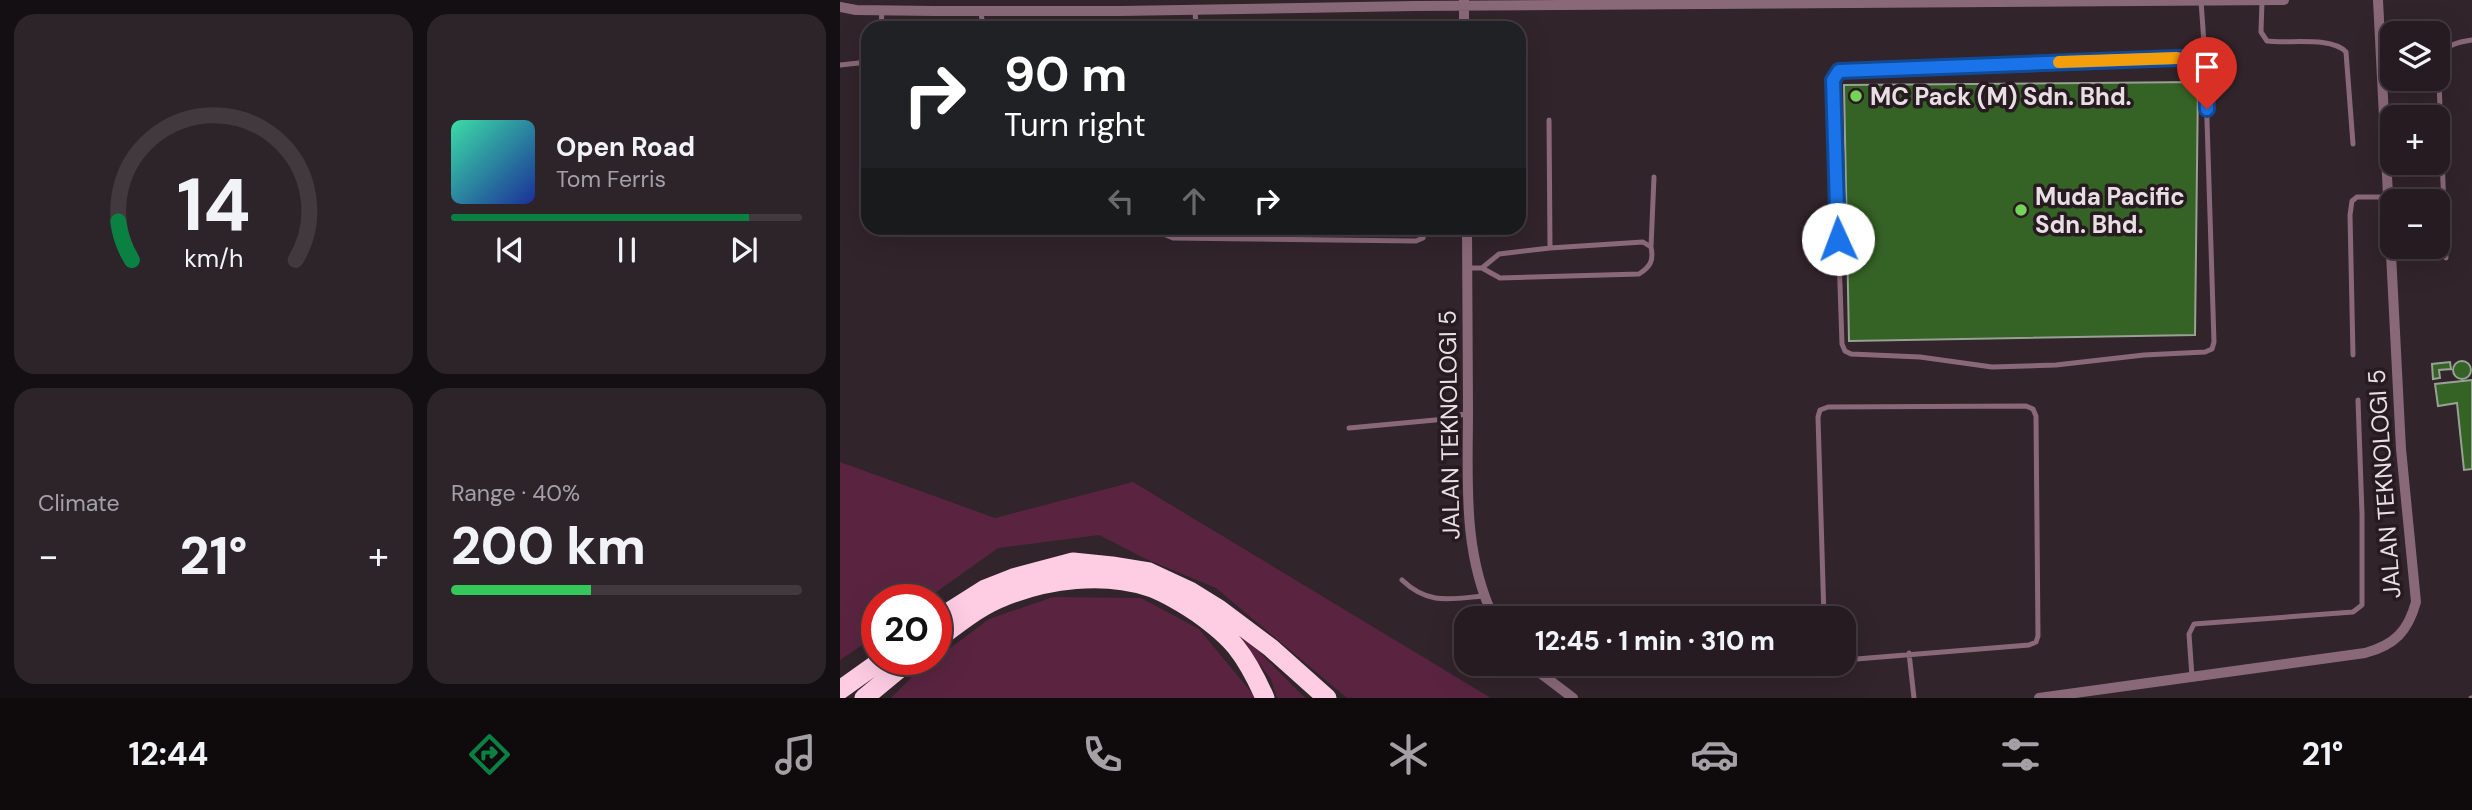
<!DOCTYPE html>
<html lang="en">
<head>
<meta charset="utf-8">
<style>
  :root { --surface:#251b20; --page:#2d2429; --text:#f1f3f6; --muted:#a3a1a5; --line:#42393e; --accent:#0b8043 }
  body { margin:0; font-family:"DM Sans",sans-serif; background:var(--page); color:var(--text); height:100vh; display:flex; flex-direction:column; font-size:26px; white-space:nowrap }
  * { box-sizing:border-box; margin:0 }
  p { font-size:23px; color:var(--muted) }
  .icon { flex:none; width:38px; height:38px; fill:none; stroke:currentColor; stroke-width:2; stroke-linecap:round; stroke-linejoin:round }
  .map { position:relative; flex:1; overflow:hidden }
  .panel { display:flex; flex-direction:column; gap:14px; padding:14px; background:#140f12; width:840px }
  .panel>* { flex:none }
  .hud { position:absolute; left:21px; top:21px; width:665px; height:214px; border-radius:21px; box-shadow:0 7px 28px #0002,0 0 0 2px var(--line); background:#202124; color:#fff; overflow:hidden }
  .buttons { position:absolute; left:1540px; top:21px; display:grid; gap:14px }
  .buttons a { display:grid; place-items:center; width:70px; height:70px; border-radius:14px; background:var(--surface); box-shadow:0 7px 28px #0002,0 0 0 2px var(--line); font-size:35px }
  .speed { position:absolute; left:21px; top:584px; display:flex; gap:14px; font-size:35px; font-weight:700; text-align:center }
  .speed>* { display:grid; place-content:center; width:91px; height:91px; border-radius:50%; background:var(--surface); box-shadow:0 7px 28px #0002,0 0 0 2px var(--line); line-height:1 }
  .speed .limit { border:10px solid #d22; background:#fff; color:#111 }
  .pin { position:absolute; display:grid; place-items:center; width:60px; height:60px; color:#fff; margin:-72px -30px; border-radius:50% 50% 50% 0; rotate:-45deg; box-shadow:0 0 7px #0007 }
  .pin .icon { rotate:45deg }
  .me { position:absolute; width:77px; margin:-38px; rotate:358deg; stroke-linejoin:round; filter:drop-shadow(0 0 5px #0008) }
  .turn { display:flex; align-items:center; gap:24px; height:147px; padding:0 28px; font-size:32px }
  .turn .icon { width:91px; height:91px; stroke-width:2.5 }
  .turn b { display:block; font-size:49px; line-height:60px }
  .lanes { display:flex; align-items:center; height:66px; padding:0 28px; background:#0003; justify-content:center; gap:35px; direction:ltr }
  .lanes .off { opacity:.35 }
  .big { font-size:52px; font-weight:800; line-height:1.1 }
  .panel .tile { flex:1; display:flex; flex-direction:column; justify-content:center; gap:10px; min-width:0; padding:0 24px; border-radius:21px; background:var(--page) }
  .panel .dial { align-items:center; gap:0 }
  .dial svg { height:182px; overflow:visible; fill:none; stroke:var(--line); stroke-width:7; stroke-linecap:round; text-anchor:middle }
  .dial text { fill:var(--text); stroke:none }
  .song { display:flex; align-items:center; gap:21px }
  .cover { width:84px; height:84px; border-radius:10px; background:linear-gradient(135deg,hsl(160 70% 55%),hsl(230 70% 35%)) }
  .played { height:7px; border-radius:4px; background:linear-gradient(90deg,var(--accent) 85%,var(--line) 85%) }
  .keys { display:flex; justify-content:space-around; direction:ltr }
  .heat { display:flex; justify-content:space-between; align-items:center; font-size:38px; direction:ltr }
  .charge { height:10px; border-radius:5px; background:linear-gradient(90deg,#34c759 40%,var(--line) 0) }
  .panel .tiles { flex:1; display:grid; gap:14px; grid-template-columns:repeat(2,1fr) }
  .trip { position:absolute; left:614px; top:606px; width:402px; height:70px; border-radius:21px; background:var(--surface); box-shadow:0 7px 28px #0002,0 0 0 2px var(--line); font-weight:800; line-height:70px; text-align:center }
  .tabs { display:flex; height:112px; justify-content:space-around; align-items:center; background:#0f0b0d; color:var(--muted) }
  .tabs .icon { width:49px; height:49px }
  .tabs .selected { color:var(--accent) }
  .tabs b { font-size:32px; color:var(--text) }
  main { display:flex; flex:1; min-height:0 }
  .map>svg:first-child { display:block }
  .green { fill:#5a2441 }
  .building { fill:#356225; stroke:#97a194; stroke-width:2 }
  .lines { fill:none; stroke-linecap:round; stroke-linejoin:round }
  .lane { stroke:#896978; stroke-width:5 }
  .street { stroke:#896978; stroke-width:10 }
  .highway { stroke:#fecde4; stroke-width:19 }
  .route-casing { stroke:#114b97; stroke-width:18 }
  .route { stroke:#1a73e8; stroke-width:12 }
  .slow { stroke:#f59e0b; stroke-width:12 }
  .poi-dot { fill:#77d259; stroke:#271b21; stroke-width:2.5 }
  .labels { text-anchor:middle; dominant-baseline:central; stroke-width:7; stroke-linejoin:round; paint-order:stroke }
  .poi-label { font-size:24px; font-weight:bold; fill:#e8dfe3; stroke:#271b21; text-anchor:start }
  .street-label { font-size:24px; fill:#e8dfe3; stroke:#271b21 }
</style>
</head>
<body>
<main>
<section class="panel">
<div class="tiles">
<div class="tile dial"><svg viewBox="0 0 100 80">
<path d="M14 69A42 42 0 1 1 86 69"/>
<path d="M14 69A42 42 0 0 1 8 52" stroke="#0b8043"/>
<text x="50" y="56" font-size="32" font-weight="700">14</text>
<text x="50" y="72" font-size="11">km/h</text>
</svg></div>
<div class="tile">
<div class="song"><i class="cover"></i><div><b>Open Road</b><p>Tom Ferris</p></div></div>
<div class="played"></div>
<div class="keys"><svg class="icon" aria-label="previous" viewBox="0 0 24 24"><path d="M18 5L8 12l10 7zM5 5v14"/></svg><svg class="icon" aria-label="pause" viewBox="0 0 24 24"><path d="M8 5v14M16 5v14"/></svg><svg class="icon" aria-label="next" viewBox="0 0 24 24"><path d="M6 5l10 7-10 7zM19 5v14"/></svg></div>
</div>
<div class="tile"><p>Climate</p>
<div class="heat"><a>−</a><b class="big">21°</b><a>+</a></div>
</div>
<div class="tile"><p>Range · 40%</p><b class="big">200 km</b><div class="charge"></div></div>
</div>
</section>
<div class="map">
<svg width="1632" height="698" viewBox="0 0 1632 698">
  <rect width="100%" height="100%" fill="#31242a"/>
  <path class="green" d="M0 462 155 518 293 482 651 698H507L376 588 306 559 259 535 158 548 85 600H37V635L0 660Z
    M213 597 301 598 359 629 416 698H51L73 676 149 619Z
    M400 633 465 698H437L431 679 396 634Z"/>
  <path class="building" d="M1358 82 1355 335 1009 341 1004 85Z
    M1613 370a9 9 0 1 1 18 0a9 9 0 1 1-18 0Z
    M1610 362 1611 369 1599 370 1600 378 1593 379 1592 364Z
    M1632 380V469L1624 470 1617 403 1598 406 1595 384Z"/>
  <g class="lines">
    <path class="lane" d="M1361 1 1365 57 1374 342 1372 349 1365 352 1304 355 1216 365 1152 367 1080 357 1011 354 1005 351 1002 344 993 80 996 73 1003 70 1365 57
      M1422 1 1421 32 1427 41C1448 44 1491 36 1506 52L1513 144
      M355 10 356 28
      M141 12 143 28
      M41 28 42 10
      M0 65 28 62
      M709 120 710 248
      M323 228 326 235 333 238 576 241 583 238 586 228
      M811 247 814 177
      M1606 258 1598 57C1607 45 1617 42 1632 40
      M627 268H642L660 278 799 274C810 267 814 261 811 247L803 242 710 248 659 254 642 268
      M1513 355 1510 215 1512 201 1517 197H1549
      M509 428 606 419 628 413
      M562 580C588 605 610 599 643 596
      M984 618 978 417 980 410 988 407 1186 406 1193 409 1196 416 1198 636 1196 642 1189 645 1004 660
      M1069 653 1074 698
      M1352 677 1349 634 1354 624 1513 612 1522 605V514L1518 400
      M1631 698H1632"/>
    <path class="street" d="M624 0V28
      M0 7 16 10 95 11H280L576 6 1444 0
      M627 228C627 288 628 348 628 409 628 479 622 553 654 618
      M687 663 733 698
      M1199 698 1525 653C1555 645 1568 631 1576 602L1561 449 1538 0"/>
    <path class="highway" d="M96 620 145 589 173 578 233 562 272 566 309 572 350 591 379 609 431 648 487 698
      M96 640C117 625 139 606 163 597 208 579 263 572 309 587 325 592 342 603 356 612 370 622 385 633 396 647 408 662 417 680 425 698
      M0 690 42 660
      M24 698 70 660"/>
  </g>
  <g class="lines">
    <g class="route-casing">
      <path id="route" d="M998 239 993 80 999 71 1365 57 1367 109"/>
    </g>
    <use href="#route" class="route"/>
    <path class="slow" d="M1219 62 1337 58"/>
  </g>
  <g class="poi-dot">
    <circle cx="1016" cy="96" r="7"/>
    <circle cx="1181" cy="210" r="7"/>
  </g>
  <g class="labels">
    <g class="poi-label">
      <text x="1030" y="96">MC Pack (M) Sdn. Bhd.</text>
      <text x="1195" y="196">Muda Pacific<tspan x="1195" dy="28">Sdn. Bhd.</tspan></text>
    </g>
    <g class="street-label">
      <text transform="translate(609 425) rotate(-91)">JALAN TEKNOLOGI 5</text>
      <text transform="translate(1544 484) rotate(-94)">JALAN TEKNOLOGI 5</text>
    </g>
  </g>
</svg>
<div class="buttons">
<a><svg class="icon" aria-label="layers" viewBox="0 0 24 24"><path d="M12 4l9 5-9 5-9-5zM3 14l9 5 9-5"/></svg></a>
<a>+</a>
<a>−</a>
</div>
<div class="speed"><div class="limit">20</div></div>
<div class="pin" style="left:1367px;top:109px;background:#d93025"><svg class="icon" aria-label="arrive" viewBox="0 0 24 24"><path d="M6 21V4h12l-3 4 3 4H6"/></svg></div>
<svg class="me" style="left:998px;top:239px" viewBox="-20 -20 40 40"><circle r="19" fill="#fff"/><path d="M0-13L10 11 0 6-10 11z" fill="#1a73e8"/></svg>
<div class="trip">12:45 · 1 min · 310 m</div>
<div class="hud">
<div class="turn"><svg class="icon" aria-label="right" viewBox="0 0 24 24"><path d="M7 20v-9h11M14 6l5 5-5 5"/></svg><div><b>90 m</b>Turn right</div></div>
<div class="lanes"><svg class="icon off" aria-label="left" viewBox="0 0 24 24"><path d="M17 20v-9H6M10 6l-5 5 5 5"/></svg><svg class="icon off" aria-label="ahead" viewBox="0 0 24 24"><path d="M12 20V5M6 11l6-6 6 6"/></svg><svg class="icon" aria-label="right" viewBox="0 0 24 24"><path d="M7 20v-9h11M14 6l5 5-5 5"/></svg></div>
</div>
</div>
</main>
<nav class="tabs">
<b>12:44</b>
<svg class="icon selected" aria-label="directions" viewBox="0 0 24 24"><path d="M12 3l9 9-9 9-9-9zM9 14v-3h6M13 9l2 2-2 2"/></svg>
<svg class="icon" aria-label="music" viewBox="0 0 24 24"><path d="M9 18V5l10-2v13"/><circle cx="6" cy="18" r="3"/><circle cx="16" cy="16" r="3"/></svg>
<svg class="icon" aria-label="phone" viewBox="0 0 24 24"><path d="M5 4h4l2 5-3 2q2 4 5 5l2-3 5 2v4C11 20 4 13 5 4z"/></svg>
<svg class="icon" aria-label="climate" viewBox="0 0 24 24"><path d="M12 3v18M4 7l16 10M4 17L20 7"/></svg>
<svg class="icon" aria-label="car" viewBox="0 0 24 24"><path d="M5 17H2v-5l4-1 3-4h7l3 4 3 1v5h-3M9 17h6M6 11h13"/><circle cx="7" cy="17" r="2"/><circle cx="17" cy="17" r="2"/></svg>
<svg class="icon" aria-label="filters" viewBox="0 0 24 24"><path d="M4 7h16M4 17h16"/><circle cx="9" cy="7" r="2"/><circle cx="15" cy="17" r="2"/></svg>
<b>21°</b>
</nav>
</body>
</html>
